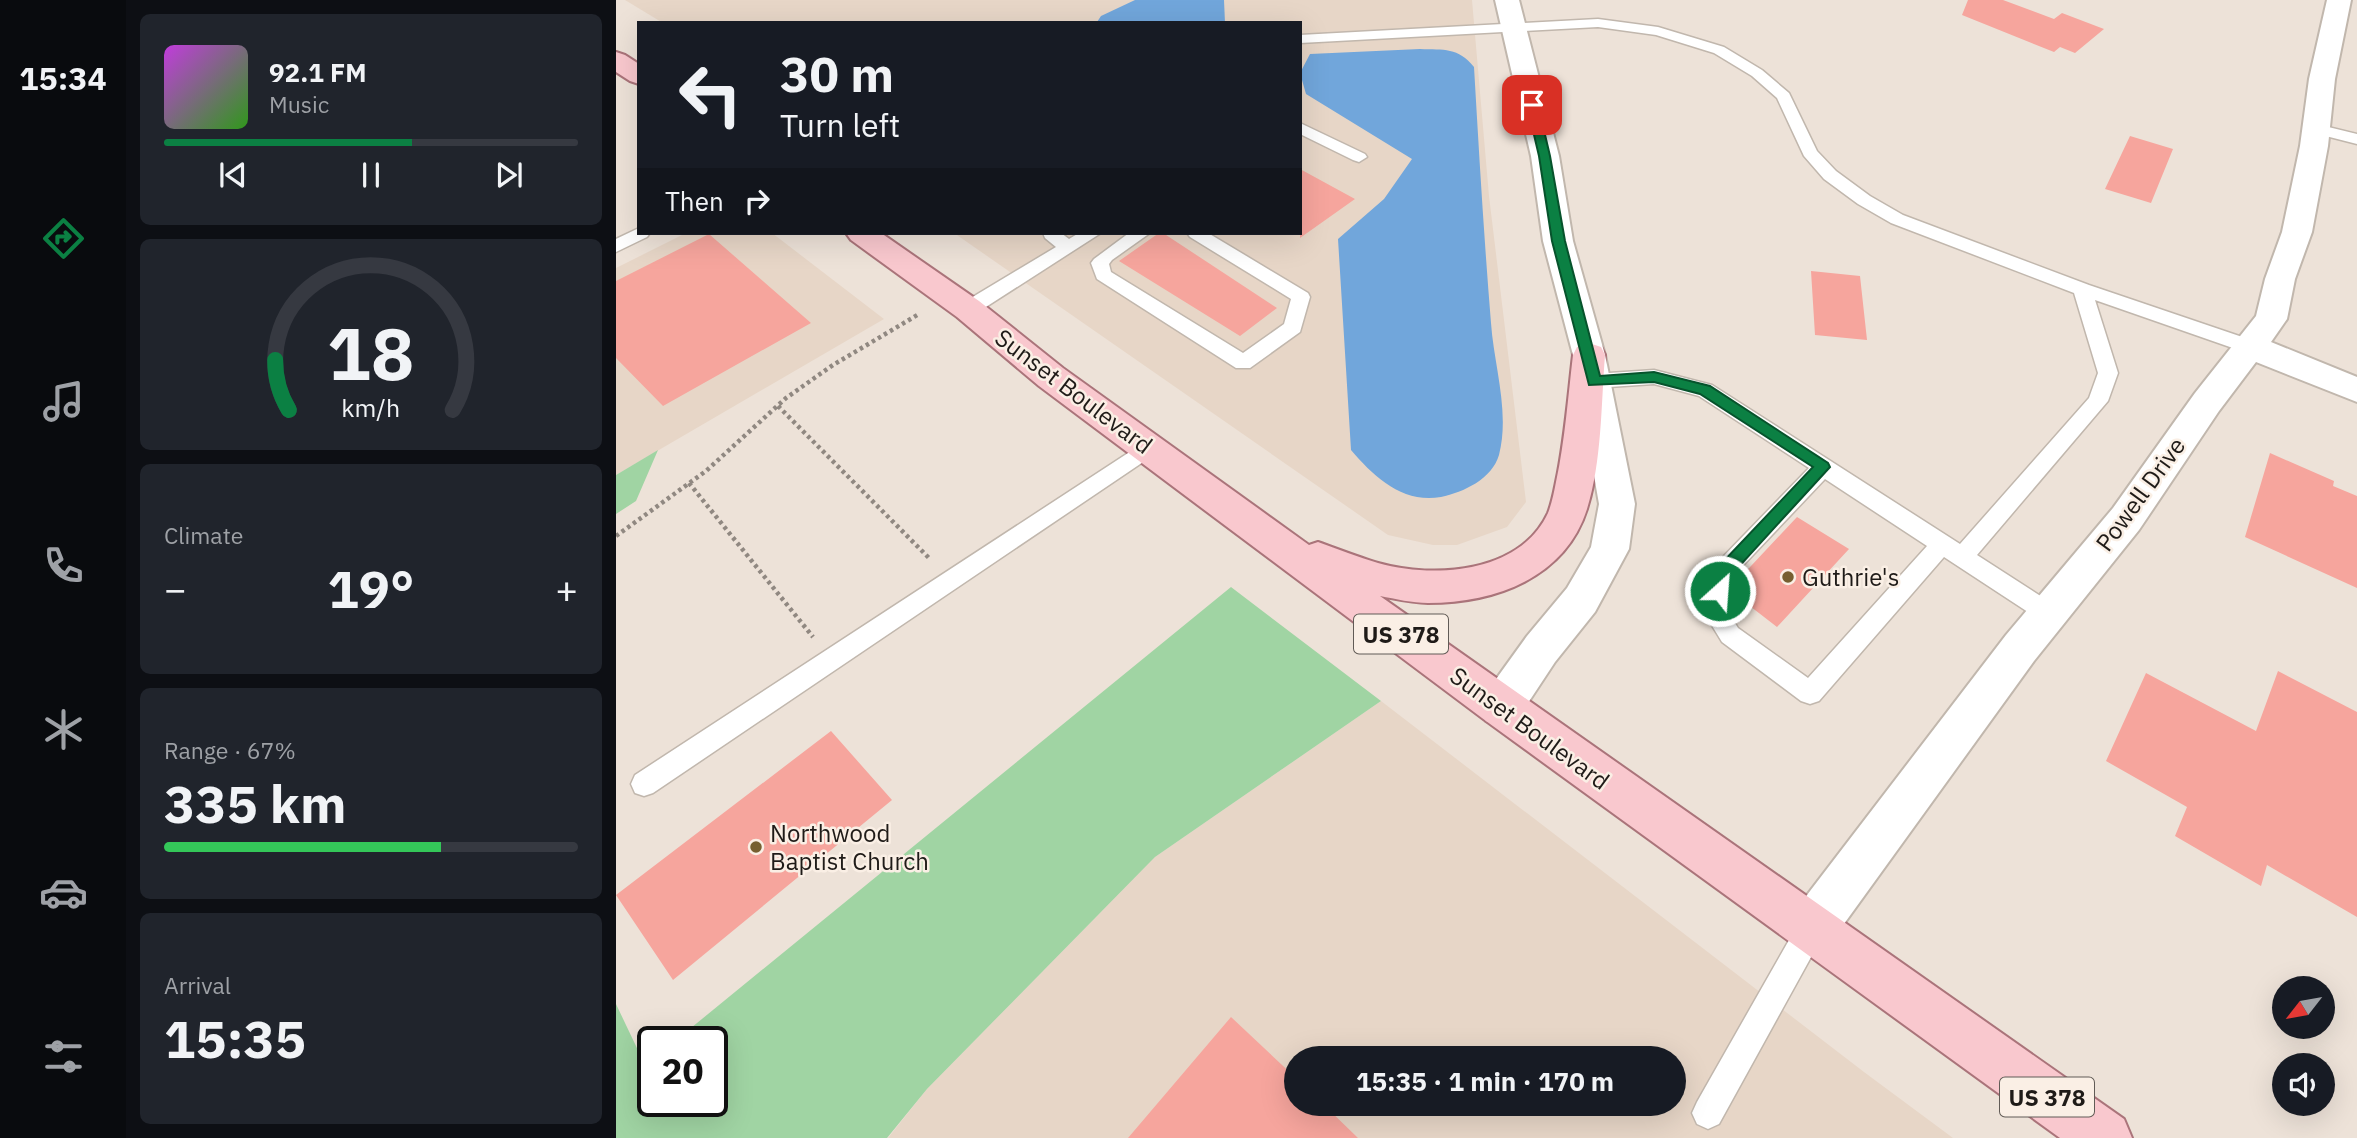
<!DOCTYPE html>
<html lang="en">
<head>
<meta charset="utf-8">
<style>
  :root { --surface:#171b24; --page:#20242c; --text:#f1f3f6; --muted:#9ea1a6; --line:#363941; --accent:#0b8043 }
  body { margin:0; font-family:"IBM Plex Sans",sans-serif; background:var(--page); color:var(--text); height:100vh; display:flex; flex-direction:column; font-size:26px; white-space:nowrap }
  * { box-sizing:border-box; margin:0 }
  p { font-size:23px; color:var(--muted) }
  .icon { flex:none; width:38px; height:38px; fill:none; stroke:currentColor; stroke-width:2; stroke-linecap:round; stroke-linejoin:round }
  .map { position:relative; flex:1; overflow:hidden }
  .details { display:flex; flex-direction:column; gap:14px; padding:14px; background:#0d0f14; width:490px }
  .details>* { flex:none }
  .top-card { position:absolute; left:21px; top:21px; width:665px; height:214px; border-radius:0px; box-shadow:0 7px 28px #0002; background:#171b24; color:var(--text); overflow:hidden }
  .needle { width:46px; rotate:239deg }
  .controls { position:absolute; left:1656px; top:976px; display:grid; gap:14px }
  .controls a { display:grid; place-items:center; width:63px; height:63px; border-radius:50%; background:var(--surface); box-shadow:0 7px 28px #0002; font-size:35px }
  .speed { position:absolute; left:21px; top:1026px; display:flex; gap:14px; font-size:35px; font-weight:700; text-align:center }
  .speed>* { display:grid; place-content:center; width:91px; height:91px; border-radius:50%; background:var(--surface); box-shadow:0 7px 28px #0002; line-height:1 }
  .speed .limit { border:4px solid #111; border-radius:10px; background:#fff; color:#111 }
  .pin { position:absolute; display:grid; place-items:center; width:60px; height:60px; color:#fff; margin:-30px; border-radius:14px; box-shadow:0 4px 10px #0006 }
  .me { position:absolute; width:77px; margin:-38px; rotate:26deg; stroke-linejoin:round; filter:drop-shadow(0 0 5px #0008) }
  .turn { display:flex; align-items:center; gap:24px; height:147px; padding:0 28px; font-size:32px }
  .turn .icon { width:91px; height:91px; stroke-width:2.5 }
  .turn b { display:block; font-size:49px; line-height:60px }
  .then { display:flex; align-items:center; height:66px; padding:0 28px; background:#0003; gap:14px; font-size:26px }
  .big { font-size:52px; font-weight:700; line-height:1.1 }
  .details .card { flex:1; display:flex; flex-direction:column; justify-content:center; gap:10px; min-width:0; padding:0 24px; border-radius:10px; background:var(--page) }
  .details .dial { align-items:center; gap:0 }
  .dial svg { height:182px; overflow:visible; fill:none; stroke:var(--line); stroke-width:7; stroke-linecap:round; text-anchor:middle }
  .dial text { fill:var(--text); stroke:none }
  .song { display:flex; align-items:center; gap:21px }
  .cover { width:84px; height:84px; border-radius:10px; background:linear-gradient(135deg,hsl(290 70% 55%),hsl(110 70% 35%)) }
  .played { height:7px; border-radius:4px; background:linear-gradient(90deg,var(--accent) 60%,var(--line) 60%) }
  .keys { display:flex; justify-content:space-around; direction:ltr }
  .heat { display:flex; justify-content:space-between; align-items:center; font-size:38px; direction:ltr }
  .charge { height:10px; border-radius:5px; background:linear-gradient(90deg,#34c759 67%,var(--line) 0) }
  .trip { position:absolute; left:668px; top:1046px; width:402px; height:70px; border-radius:35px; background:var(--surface); box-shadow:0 7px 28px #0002; font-weight:700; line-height:70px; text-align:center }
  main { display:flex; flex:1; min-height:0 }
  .menu { display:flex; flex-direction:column; width:126px; justify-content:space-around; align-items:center; background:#090b0e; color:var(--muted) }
  .menu .icon { width:49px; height:49px }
  .menu .on { color:var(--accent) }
  .menu b { font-size:32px; color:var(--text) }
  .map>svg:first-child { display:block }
  .built { fill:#e7d6c7; fill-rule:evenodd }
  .green { fill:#a0d4a3 }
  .water { fill:#71a6db }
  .building { fill:#f6a59d }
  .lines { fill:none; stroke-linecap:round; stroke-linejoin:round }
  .service-casing { stroke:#c1b7ad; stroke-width:3 }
  .minor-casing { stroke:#c1b7ad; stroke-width:4 }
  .tertiary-casing { stroke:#c1b7ad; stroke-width:4 }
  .primary-casing { stroke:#aa747a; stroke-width:4 }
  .path { stroke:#908881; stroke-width:4.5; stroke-dasharray:3.5 3.5; stroke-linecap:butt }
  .service { fill:#fff; fill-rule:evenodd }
  .minor { fill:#fff; fill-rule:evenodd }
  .tertiary { fill:#fff; fill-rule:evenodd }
  .primary { fill:#f9c8ce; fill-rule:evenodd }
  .route { fill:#0b8043; stroke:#07532c; stroke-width:2 }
  .poi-dot { fill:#775f30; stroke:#faefe5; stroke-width:2.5 }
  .labels { text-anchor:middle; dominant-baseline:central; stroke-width:5; stroke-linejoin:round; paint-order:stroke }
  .shield { fill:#faefe5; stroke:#615b56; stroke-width:2 }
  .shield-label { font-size:23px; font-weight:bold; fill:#1f1b18 }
  .street-label { font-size:24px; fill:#1f1b18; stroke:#faefe5 }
  .poi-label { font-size:24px; fill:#1f1b18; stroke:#faefe5; text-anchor:start }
</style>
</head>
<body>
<main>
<nav class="menu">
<b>15:34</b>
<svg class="icon on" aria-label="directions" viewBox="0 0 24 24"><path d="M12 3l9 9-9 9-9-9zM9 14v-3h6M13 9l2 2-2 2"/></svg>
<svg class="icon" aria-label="music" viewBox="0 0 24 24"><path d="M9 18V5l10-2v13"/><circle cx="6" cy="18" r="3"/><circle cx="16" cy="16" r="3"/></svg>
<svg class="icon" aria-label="phone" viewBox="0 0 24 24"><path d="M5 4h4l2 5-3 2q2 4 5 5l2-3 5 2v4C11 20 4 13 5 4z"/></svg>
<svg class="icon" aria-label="climate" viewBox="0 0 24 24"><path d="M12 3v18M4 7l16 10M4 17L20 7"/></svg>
<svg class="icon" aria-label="car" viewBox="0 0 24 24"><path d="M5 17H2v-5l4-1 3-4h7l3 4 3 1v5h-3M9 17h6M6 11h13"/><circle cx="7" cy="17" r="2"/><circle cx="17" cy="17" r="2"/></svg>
<svg class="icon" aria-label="filters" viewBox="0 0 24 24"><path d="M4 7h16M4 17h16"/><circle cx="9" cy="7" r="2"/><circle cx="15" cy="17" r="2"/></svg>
</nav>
<section class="details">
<div class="card">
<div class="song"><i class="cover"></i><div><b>92.1 FM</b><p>Music</p></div></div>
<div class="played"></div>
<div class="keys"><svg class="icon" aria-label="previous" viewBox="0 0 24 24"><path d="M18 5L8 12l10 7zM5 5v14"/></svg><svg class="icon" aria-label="pause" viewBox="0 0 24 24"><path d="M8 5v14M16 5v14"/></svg><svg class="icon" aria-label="next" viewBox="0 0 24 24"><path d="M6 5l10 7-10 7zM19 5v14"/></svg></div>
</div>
<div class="card dial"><svg viewBox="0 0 100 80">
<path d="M14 69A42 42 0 1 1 86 69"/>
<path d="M14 69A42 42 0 0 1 8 47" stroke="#0b8043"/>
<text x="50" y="56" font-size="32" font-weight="700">18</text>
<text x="50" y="72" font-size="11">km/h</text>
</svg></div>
<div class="card"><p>Climate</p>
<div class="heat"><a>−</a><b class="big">19°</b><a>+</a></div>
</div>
<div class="card"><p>Range · 67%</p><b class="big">335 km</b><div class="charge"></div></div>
<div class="card"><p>Arrival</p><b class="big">15:35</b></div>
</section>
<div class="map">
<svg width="1741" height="1138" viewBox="0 0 1741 1138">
  <rect width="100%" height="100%" fill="#ede2d8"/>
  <path class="built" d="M9 0H856L873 196 910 502 891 527 841 545H817L772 535 338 233H684V23H47Z
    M70 233H156L268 319 0 475V268Z
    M765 701 1248 1072 1337 1138H272L311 1089 539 857ZM681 1059H1059V1104H681Z"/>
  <path class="green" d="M42 450 20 501 0 514V475Z
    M615 587 765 701 539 857 311 1089 271 1138H0V1004L29 1065 37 1059V1101H96V1041H59Z"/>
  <path class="water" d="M519 0H608L609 23 481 22 485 16Z
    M804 49C828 50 842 47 858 67 863 152 868 238 875 323 878 366 894 412 883 455 876 479 848 492 825 497 787 504 758 477 735 450L722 239 768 199 796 159 690 94 684 73 694 54Z"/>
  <path class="building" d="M1352 0H1387L1438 19 1446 13 1488 29 1459 53 1444 47 1438 52 1346 15Z
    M1514 136 1557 149 1535 203 1489 189Z
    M684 169 739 199 684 238Z
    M543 233H547L661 308 624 336 503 261Z
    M93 234 195 323 47 406 0 358V281Z
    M1195 271 1244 276 1251 340 1199 335Z
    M1654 453 1718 481 1717 486 1741 496V588L1629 537Z
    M1181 517 1233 549 1161 627 1117 593 1120 582Z
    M1662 671 1741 712V917L1651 865 1645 886 1559 836 1571 807 1490 761 1530 673 1640 731Z
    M215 731 276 800 57 980 0 895Z
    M615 1017 681 1079V1104H707L742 1138H512Z"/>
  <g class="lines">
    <g class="service-casing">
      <path id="service" d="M982 19 1042 27 1108 47 1146 70 1173 93 1201 151 1220 171 1254 196 1287 215 1473 285 1641 342 1644 347 1641 352 1634 354 1479 300 1502 373 1492 401 1361 555 1440 606 1444 613 1440 620 1432 623 1424 620 1328 557 1203 701 1194 704 1185 701 1106 642 1087 611 1101 563 1193 468 1083 396 1038 384 978 388 971 386 968 381 971 376 978 374 1038 370 1096 385 1344 544 1473 398 1482 373 1458 293 1275 223 1242 204 1208 179 1188 156 1161 98 1136 76 1098 53 1040 35 982 27 684 43V35ZM1209 479 1311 546 1192 678 1122 628 1111 610 1119 574Z
        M684 123 749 154 751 157 743 162 737 160 684 134Z
        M1700 124 1741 134V144L1694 132 1692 129 1694 126Z
        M23 228V233H34L31 237 0 252V239Z
        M427 233H445L453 239 463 233H485L359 314H345L343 309 345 304 440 247 429 238Z
        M513 233H534L496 260 493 264 495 272 627 353 668 324 675 299 574 237 571 233H592L692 293 694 297 684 332 634 368H620L481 279 475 263 478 259Z
        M532 440 539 442 542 448 539 454 37 793 28 796 19 793 15 784 19 775Z
        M1195 915 1205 919 1209 929 1205 939 1103 1124 1092 1129 1081 1124 1076 1113 1081 1102 1185 919Z"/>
    </g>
    <g class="minor-casing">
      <path id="minor" d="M1711 0H1735L1719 79 1712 146 1696 232 1679 279 1671 319 1655 342 1741 377V402L1640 362 1603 411 1523 530 1418 661 1212 946 1195 953 1178 946 1171 929 1178 912 1390 635 1497 508 1579 393 1640 316 1649 279 1666 232 1684 146 1693 79Z"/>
    </g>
    <g class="tertiary-casing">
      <path id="tertiary" d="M879 0H903L943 156 957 241 989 355 1019 504 1013 549 979 612 939 662 900 721 885 726 870 721 864 707 870 693 911 636 951 588 975 547 983 504 957 355 927 241 915 156Z"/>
    </g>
    <g class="primary-casing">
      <path id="primary" d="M0 52 9 55 23 64V84L14 81 0 72Z
        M230 233H265L363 301 447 368 693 545 702 542C722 549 742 557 762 563 819 579 904 573 932 513 936 503 938 492 940 482 949 440 952 397 957 355L961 347 973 343 985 347 989 355C985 405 986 461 971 509 949 578 879 603 812 603 796 603 780 599 764 596L1508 1119 1516 1138H1444L870 721 423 386 341 317 235 240Z"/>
    </g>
    <path class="path" d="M162 406 314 559
      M73 483 197 637
      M0 536 90 471 170 398 217 365 303 314"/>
    <use href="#service" class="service"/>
    <use href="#minor" class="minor"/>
    <use href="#tertiary" class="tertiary"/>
    <use href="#primary" class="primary"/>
  </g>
  <path class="route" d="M916 102 922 105 934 156 949 241 984 376 1038 372 1094 386 1212 463 1214 467 1117 573 1110 595H1098L1096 591 1104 565 1197 467 1084 394 1038 382 973 385 936 241 923 156 911 105Z"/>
  <g class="poi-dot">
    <circle cx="1172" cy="577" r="7"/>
    <circle cx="140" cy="847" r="7"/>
  </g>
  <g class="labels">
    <g class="shield">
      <rect x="738" y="614.5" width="94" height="39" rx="5"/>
      <rect x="1384" y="1077.5" width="94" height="39" rx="5"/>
    </g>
    <g class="shield-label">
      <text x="785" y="634">US 378</text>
      <text x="1431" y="1097">US 378</text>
    </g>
    <g class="street-label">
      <text transform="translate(458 391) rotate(37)">Sunset Boulevard</text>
      <text transform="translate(1524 494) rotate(-54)">Powell Drive</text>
      <text transform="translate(914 728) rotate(36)">Sunset Boulevard</text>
    </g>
    <g class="poi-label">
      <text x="1186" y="577">Guthrie's</text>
      <text x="154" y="833">Northwood<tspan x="154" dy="28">Baptist Church</tspan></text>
    </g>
  </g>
</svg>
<div class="controls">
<a><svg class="needle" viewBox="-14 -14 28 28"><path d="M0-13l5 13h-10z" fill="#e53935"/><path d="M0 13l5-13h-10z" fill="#9ea1a6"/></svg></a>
<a><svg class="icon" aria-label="sound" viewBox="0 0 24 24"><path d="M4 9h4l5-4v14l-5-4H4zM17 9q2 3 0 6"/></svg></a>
</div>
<div class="speed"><div class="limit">20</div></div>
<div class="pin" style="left:916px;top:105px;background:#d93025"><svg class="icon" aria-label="arrive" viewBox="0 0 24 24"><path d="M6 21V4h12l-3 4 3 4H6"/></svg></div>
<svg class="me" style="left:1104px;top:591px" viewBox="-20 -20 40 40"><circle r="17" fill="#0b8043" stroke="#fff" stroke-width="3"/><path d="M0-11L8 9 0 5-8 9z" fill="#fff"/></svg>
<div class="trip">15:35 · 1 min · 170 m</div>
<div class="top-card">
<div class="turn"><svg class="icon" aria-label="left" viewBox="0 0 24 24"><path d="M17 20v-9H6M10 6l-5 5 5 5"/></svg><div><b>30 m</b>Turn left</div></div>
<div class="then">Then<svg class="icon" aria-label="right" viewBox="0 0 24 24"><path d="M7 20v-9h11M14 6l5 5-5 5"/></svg></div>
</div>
</div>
</main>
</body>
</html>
